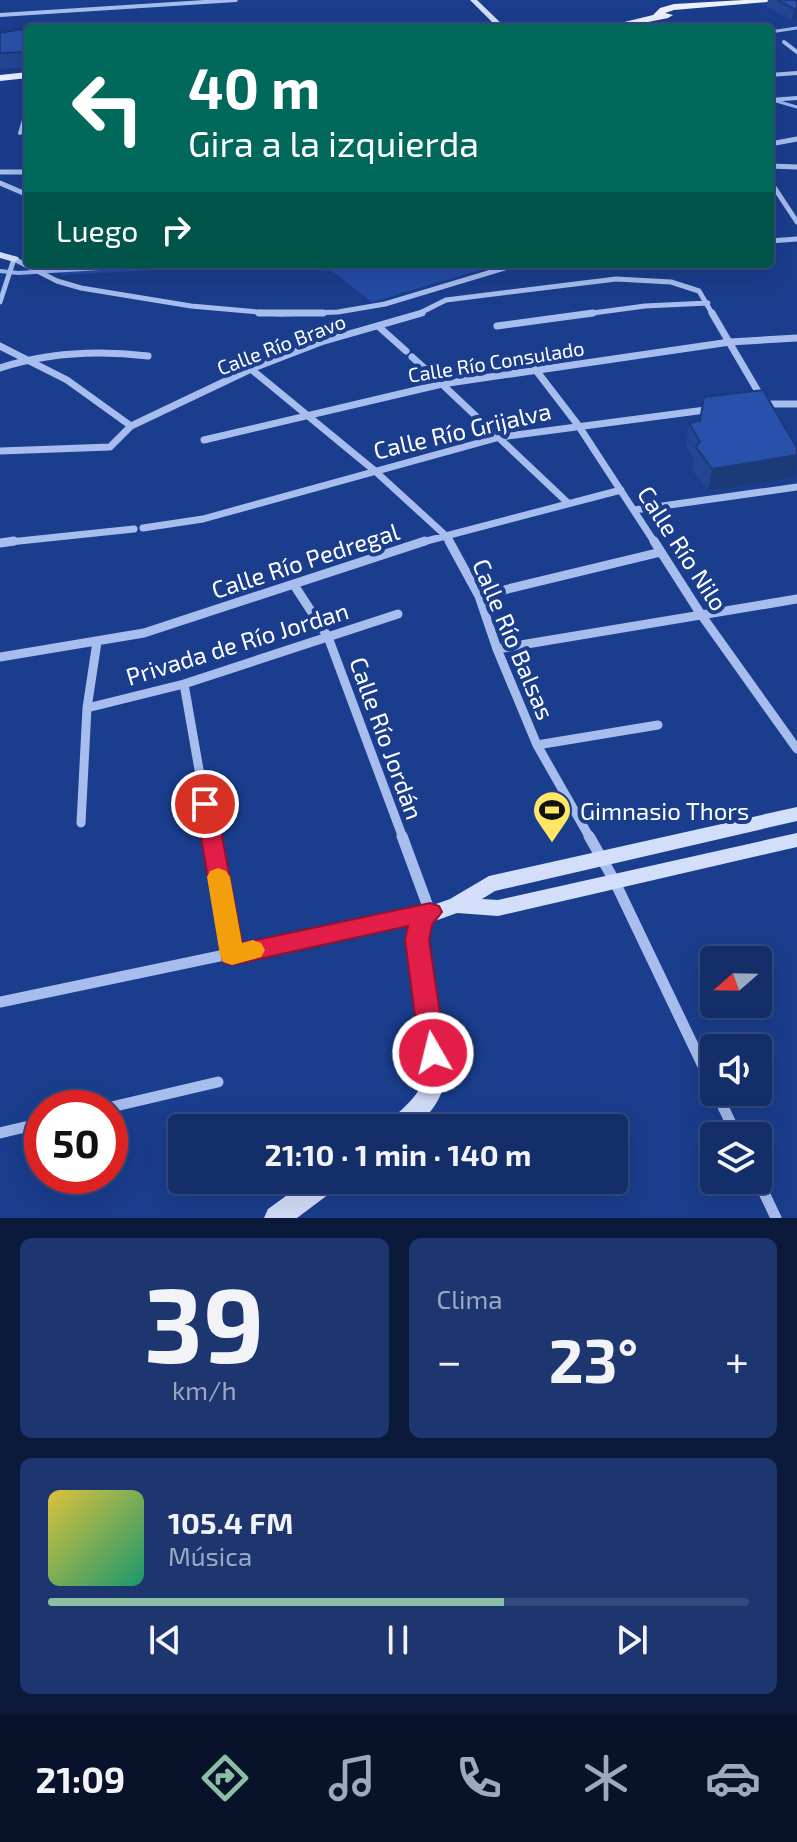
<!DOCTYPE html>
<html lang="es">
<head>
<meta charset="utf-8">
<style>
  :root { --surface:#142e6a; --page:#1d3670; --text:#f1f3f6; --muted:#9da8c1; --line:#334a7e; --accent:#8abfa5 }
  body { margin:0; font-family:"Exo 2",sans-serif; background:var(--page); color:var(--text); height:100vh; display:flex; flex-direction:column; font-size:30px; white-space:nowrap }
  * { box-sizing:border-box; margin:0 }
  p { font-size:26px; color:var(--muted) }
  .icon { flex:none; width:44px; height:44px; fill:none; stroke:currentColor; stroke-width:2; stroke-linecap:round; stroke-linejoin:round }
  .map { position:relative; height:1218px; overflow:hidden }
  .panel { display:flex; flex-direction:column; gap:20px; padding:20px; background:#0b193a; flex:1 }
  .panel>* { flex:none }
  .top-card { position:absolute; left:24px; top:24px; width:750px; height:244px; border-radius:8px; box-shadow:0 8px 32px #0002,0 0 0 2px var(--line); background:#00695c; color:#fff; overflow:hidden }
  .needle { width:52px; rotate:250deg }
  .buttons { position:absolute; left:700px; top:946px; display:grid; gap:16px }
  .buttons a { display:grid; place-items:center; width:72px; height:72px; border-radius:8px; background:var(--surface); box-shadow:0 8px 32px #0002,0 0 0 2px var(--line); font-size:40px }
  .speed { position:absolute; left:24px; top:1090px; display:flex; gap:16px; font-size:40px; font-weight:700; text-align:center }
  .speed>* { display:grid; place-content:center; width:104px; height:104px; border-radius:50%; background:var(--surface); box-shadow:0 8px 32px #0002,0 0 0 2px var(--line); line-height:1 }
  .speed .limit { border:12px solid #d22; background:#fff; color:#111 }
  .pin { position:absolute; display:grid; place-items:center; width:68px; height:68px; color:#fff; margin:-34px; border:4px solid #fff; border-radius:50%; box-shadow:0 2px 8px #0007 }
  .me { position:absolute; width:88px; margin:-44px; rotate:352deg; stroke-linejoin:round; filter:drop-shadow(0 0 6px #0008) }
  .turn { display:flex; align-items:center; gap:28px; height:168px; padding:0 32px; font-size:36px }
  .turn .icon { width:104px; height:104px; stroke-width:2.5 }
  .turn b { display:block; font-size:56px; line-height:68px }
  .then { display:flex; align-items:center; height:76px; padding:0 32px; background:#0003; gap:16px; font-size:30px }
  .big { font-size:60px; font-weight:700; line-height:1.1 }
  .panel .card { flex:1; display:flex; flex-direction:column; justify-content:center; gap:12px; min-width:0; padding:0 28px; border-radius:12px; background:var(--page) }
  .panel .dial { align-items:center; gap:0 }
  .dial b { font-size:104px; line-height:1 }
  .song { display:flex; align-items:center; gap:24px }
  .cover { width:96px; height:96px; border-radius:12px; background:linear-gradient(135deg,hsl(50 70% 55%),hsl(160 70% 35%)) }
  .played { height:8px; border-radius:4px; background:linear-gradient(90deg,var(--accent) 65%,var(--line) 65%) }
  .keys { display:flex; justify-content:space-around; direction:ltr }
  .heat { display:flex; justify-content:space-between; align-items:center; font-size:44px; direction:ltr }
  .panel .tiles { flex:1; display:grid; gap:20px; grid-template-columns:1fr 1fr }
  .card:last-child { grid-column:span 2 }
  .trip { position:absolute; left:168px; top:1114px; width:460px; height:80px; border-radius:8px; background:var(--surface); box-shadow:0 8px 32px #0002,0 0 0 2px var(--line); font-weight:700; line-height:80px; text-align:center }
  .tab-bar { display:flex; height:128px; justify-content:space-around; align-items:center; background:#08122a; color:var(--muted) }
  .tab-bar .icon { width:56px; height:56px }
  .tab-bar .selected { color:var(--accent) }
  .tab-bar b { font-size:36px; color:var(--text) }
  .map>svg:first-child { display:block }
  .green { fill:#224ca6 }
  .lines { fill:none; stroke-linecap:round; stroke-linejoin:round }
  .stream-far1 { stroke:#98b5f0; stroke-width:3 }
  .stream { stroke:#98b5f0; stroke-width:4 }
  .street-far4 { stroke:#a6bdee; stroke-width:4 }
  .street-far3 { stroke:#a6bdee; stroke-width:5 }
  .street-far2 { stroke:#a6bdee; stroke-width:7 }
  .street-far1 { stroke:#a6bdee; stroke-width:9 }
  .street { stroke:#a6bdee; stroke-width:11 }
  .secondary { fill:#d3defa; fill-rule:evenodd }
  .primary { fill:#edf1ff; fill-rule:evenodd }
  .wall { fill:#224693 }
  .shaded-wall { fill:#1c3978 }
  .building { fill:#2851ab; stroke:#1c3978; stroke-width:2 }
  .route { fill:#e11d48; stroke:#92132f; stroke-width:2 }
  .slow { fill:#f59e0b }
  .labels { text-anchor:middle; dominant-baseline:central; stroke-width:8; stroke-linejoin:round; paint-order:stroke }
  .far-street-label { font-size:20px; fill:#fff; stroke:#1a3d8d }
  .street-label { font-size:24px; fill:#fff; stroke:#1a3d8d }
  .poi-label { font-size:24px; fill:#fff; stroke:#1a3d8d; text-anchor:start }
</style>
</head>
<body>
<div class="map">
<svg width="797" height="1218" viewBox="0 0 797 1218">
  <rect width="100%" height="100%" fill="#1a3d8d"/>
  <path class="green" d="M46 264H481L480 270 372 302 332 271 231 266 63 275Z"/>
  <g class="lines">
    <path class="stream-far1" d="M770 32 797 28
      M773 100 797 107"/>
    <path class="stream" d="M0 271 18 273 166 264"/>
    <path class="street-far4" d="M0 15 236 0
      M784 42 797 52
      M770 75 797 73
      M770 100 797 98
      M20 133 28 107"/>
    <path class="street-far3" d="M770 144 797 139
      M770 166 797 167
      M0 172H28
      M770 181 797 222
      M0 183 28 195
      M770 241 797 239
      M0 302 14 259 57 281 81 288 191 306 280 314 338 312 385 304 518 264
      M416 315 446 300 616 279 671 282 699 291 713 315
      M578 315 645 306 708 303"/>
    <path class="street-far2" d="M259 313H323
      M712 313 763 400
      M378 326 406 351
      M497 326 593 313
      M0 346 67 380 131 426
      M412 357 442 384
      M0 368C49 352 97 350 148 356
      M251 369 375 471 445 535 450 543
      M535 369 578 425 655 543
      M445 387 568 503
      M762 404H797
      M204 440 442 384 730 342 797 338
      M0 451 110 447 131 426 251 369 321 342 422 313
      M634 510 797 487
      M143 528 203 519 500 437 713 409
      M0 543 134 529
      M419 543 621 490"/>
    <path class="street-far1" d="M449 541 479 596 497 649 537 745 590 838
      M654 541 700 613 797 749
      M0 543 14 541
      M294 585 328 637 403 838
      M479 596 661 552
      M497 649 797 599
      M0 657 144 633 425 541
      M184 684 211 838
      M87 708 184 684 398 614
      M537 745 658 725
      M81 823 87 708 97 642"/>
    <path class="street" d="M211 836 232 955
      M589 836 614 880 714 1089
      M0 1002 430 912 402 836
      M716 1092 737 1136
      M107 1108 218 1082
      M0 1133 42 1123
      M758 1180 776 1218"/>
    <path class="secondary" d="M470 0H477L506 28H498Z
      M0 252 18 257 19 259 14 262 0 258Z
      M797 807V821L495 891 482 899 498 900 797 833V847L498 916 457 913 432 922 427 940C433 976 450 1048 444 1082 442 1100 428 1116 415 1128H387C395 1111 415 1103 421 1084 425 1071 422 1053 420 1040 415 1003 398 945 416 911L450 899 489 876Z
      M308 1180H340L337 1188 297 1218H264L268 1209Z"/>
    <path class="primary" d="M744 0H790L674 10 665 13 673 15 668 18 618 28H600L653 15 660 8 674 4Z
      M28 72V78L0 81V75Z"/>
  </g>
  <path class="wall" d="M768 0H797V20H792L766 6Z
    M0 33H28V68L0 69Z
    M700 421 796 477 708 491 692 470 694 460 686 445 689 423Z"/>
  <path class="shaded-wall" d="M794 9H797V20H792Z
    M797 455 796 477 708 491 712 469Z"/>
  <path class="building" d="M777 0H797V9H794Z
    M22 29 23 34 28 33V52L0 53V33Z
    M763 390 797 448V455L712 469 696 447 700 442 689 423 700 421 704 397Z"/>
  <path class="route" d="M205 796 213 799 216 804 242 943 430 903 439 906 442 912 432 925 429 940 446 1053 442 1061 433 1064 424 1061 420 1053 405 940 408 926 232 965 223 962 195 804 198 799Z"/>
  <path class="slow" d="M218 868 226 871 230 877 242 943 253 940 261 943 265 950 261 957 232 965 223 962 220 955 207 877 210 871Z"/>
  <defs>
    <g id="stadium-pin" transform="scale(2)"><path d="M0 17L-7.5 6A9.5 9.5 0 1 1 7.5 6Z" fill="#ffe763" stroke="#1a3d8d"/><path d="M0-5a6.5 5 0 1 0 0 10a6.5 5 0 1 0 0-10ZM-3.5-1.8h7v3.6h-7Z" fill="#111"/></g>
  </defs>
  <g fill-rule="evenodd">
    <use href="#stadium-pin" x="552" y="810"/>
  </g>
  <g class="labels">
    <g class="far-street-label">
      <text transform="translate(281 344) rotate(-21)">Calle Río Bravo</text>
      <text transform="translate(496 361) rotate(-9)">Calle Río Consulado</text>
    </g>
    <g class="street-label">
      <text transform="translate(462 430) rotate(-13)">Calle Río Grijalva</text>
      <text transform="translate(683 548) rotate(57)">Calle Río Nilo</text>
      <text transform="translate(305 560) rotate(-18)">Calle Río Pedregal</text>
      <text transform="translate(514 639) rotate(67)">Calle Río Balsas</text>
      <text transform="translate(237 643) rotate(-17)">Privada de Río Jordan</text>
      <text transform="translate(387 738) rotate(70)">Calle Río Jordán</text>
    </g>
    <g class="poi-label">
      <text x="580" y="810">Gimnasio Thors</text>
    </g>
  </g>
</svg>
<div class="buttons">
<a><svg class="needle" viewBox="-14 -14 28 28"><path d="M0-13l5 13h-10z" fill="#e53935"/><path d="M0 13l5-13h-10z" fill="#9da8c1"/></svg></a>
<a><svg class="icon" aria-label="sound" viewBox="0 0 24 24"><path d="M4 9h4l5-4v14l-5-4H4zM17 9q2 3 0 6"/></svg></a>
<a><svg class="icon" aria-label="layers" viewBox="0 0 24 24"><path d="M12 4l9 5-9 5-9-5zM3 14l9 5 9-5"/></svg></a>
</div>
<div class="speed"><div class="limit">50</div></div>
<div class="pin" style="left:205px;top:804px;background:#d93025"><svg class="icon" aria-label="arrive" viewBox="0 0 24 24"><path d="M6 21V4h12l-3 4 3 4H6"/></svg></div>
<svg class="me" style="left:433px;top:1053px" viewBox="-20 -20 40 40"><circle r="17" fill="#e11d48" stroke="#fff" stroke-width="3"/><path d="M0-11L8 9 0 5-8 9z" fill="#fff"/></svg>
<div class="trip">21:10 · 1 min · 140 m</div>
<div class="top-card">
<div class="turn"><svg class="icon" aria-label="left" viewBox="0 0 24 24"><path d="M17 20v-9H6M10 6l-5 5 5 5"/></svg><div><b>40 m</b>Gira a la izquierda</div></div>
<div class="then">Luego<svg class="icon" aria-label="right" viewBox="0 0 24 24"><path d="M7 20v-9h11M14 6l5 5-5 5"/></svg></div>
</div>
</div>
<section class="panel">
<div class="tiles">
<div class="card dial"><b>39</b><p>km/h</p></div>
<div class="card"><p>Clima</p>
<div class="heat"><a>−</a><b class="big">23°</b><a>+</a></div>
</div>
<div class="card">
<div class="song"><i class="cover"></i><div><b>105.4 FM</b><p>Música</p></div></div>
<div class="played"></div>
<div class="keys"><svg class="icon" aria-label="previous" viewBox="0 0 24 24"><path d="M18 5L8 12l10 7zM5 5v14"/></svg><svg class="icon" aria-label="pause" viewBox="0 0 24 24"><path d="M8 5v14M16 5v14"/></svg><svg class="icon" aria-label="next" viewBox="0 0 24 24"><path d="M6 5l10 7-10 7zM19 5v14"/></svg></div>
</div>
</div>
</section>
<nav class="tab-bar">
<b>21:09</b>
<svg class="icon selected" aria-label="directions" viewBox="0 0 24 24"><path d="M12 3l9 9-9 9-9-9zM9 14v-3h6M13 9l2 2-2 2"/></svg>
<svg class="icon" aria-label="music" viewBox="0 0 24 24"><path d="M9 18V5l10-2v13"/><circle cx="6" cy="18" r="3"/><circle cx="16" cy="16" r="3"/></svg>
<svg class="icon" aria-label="phone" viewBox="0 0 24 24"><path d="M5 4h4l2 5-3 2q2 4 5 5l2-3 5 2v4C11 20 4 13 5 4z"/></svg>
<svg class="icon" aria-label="climate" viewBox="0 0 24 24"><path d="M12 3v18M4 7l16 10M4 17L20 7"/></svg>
<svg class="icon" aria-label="car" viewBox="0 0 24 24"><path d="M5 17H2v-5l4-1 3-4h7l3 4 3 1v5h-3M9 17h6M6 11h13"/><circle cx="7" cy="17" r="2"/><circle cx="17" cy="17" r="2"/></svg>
</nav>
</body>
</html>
